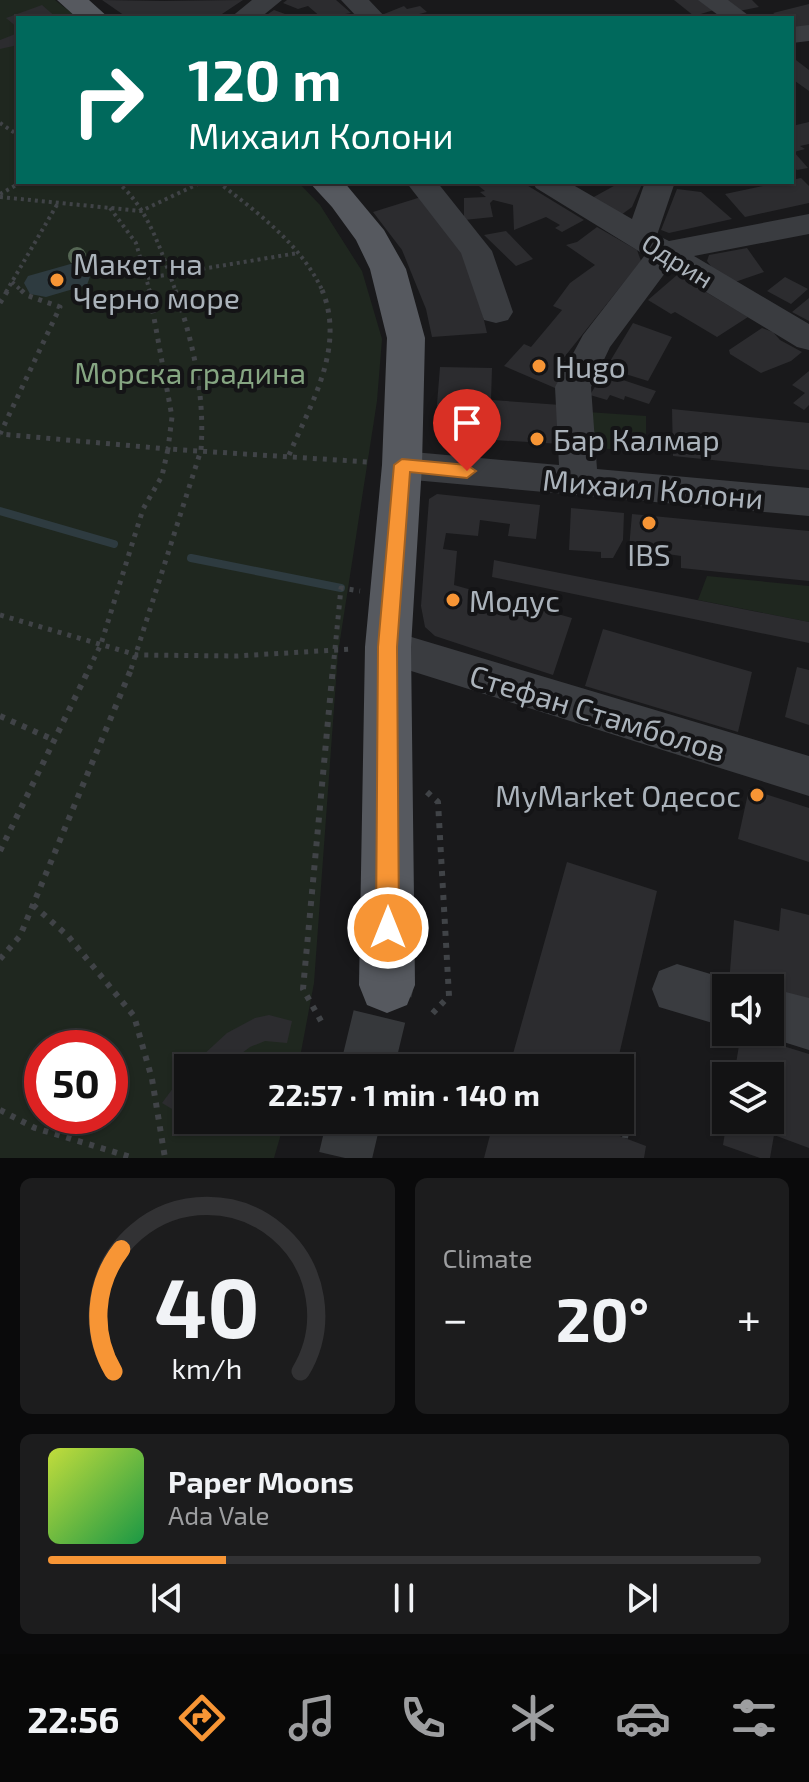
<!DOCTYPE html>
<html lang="en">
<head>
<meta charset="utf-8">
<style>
  :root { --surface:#131314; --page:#1c1c1d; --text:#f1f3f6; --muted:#9d9ea0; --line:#323234; --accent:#f79535 }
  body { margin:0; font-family:"Exo 2",sans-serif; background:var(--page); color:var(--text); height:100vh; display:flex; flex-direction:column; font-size:30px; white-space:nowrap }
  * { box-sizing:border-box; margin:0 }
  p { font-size:26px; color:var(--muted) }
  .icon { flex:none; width:44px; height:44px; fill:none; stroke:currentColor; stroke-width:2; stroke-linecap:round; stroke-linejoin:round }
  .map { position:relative; height:1158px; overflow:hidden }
  .details { display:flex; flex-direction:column; gap:20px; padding:20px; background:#0a0a0b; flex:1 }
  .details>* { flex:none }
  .hud { position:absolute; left:16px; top:16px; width:778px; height:168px; border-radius:0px; box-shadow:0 2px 6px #0004,0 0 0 2px var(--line); background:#00695c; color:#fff; overflow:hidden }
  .buttons { position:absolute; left:712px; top:974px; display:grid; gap:16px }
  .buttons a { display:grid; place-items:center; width:72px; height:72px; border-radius:0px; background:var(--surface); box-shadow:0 2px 6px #0004,0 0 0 2px var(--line); font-size:40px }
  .speed { position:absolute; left:24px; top:1030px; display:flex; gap:16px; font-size:40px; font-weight:700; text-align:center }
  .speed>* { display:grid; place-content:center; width:104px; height:104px; border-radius:50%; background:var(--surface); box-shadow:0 2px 6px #0004,0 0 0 2px var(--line); line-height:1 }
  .speed .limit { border:12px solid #d22; background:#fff; color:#111 }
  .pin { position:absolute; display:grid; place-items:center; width:68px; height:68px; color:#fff; margin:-82px -34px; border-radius:50% 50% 50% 0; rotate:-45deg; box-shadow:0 0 8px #0007 }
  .pin .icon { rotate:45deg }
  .me { position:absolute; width:88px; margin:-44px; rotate:0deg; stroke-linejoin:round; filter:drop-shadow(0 0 6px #0008) }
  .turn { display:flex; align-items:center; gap:28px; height:168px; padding:0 40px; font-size:36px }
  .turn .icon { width:104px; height:104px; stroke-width:2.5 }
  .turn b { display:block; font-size:56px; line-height:68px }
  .big { font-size:60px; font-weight:700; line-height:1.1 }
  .details .widget { flex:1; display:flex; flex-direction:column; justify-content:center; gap:12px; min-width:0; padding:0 28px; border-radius:12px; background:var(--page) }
  .details .dial { align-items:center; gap:0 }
  .dial svg { height:208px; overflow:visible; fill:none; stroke:var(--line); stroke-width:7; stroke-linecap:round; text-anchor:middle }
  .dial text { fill:var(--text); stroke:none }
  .song { display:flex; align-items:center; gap:24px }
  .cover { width:96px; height:96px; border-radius:12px; background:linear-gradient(135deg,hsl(70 70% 55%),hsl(140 70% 35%)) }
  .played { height:8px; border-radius:4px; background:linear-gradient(90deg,var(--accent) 25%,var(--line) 25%) }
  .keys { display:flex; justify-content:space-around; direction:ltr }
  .heat { display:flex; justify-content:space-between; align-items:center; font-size:44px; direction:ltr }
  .details .tiles { flex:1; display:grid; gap:20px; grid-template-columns:1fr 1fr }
  .widget:last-child { grid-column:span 2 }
  .trip { position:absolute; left:174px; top:1054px; width:460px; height:80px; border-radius:0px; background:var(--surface); box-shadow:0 2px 6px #0004,0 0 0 2px var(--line); font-weight:700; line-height:80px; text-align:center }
  .tab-bar { display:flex; height:128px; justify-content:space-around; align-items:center; background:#080808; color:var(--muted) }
  .tab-bar .icon { width:56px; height:56px }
  .tab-bar .selected { color:var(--accent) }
  .tab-bar b { font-size:36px; color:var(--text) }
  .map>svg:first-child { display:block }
  .green { fill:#1f271f; fill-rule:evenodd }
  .water { fill:#2e3b40 }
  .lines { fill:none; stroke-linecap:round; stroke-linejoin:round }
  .stream { stroke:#2e3b40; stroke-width:8 }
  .building { fill:#2c2c2f }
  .major-tunnel { stroke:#36383b; stroke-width:53; stroke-dasharray:53 26; stroke-linecap:butt }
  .path-far2 { stroke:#404347; stroke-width:4; stroke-dasharray:3 4; stroke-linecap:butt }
  .path-far1 { stroke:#404347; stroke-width:5; stroke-dasharray:4 6; stroke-linecap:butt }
  .path { stroke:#404347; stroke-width:6; stroke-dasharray:5 7; stroke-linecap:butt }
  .minor { fill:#3a3c40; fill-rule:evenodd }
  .major { fill:#56595f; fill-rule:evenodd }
  .tree { fill:#556754 }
  .route { fill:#f79535; stroke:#a16122; stroke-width:2 }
  .poi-dot { fill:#f79535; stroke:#141416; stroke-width:3 }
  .labels { text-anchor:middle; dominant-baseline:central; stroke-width:8; stroke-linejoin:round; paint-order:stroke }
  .far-street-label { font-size:26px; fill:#abb3bb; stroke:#141416 }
  .poi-label { font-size:30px; fill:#abb3bb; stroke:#141416; text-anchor:start }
  .park-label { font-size:30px; fill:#86a682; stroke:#141416 }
  .street-label { font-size:30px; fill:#abb3bb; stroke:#141416 }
</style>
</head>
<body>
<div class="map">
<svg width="809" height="1158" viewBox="0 0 809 1158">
  <rect width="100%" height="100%" fill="#19191b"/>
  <path class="green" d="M0 0H55L78 18H18V182H298L320 205 362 271 382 339 377 401 338 653 314 983 298 1068H188V1120H285L274 1158H0ZM42 1048H110V1116H42Z
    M587 412 646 416V453L591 447Z
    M707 576 809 586V622L698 600Z"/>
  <path class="water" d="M74 263 92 271 87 285 46 297 30 294 24 283 28 276Z"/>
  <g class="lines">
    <path class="stream" d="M0 511 114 544
      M191 558 341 588"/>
  </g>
  <path class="building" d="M102 0 163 1 243 0 216 18H128Z
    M287 0H336L351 13 322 18 308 6 298 9 283 3Z
    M674 0H700L714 10 694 16Z
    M724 0H752L759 7 739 11Z
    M809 4V26L792 29V18H770L776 15 773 13Z
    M42 5 57 18H18V28L6 18Z
    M404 6 407 9 420 6 427 12 404 18H387L384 14Z
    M274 10 296 18H262Z
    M18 33V45L0 49V40Z
    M792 57 809 70V91L795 81 792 82Z
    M809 122V144L800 146 805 149 794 152 808 168 797 170 792 165V126Z
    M801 178 809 186V203L745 217 725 194Z
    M474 182 525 184 584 220 562 232 555 228 560 225 546 217 514 230 513 205 493 200 490 203 493 217 464 220V198L486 197 480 192 485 191Z
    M621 182H643L632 207 621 215 592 198Z
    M677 189 701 192 732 219 669 233 661 230Z
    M421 197 452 234 473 274 487 333 432 337 426 309 402 250 373 212Z
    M597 227 637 250 641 261 562 360 573 365 555 388 504 366 524 344 531 347 562 310 553 306 570 283 595 265 566 245 577 242Z
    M506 231 533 259 516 266 484 235Z
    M747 248 764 272 735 282 713 269 707 261 709 255Z
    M677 275 748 317 717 337 675 312 671 314 648 300Z
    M785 277 808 289 791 304 767 291Z
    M809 298V321L792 312Z
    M633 323 672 337 648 381 606 368Z
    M762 328 773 332 780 340 802 352 791 361 761 373 730 354 729 350Z
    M440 367 492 368 491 400 561 405V444L477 439V431L435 429Z
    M809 371V405L804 410 793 403 805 393 792 385Z
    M602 375 617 378 656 391 649 404 625 396 624 400 610 395 607 400 590 395Z
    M672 409 809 423V470L673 456Z
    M437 494 540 505 536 539 508 536 510 524 480 520 478 536 446 533 443 549 457 551 454 585 572 618 553 675 435 636 425 627 421 606 429 499Z
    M571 508 624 513 623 540 613 558H601V552L569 550Z
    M632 514 809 531V581L681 568V556L654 552 653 561 628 560Z
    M494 560 809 622V643L492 577Z
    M603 629 752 672 738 732 585 686Z
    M797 667 809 670V725L785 717Z
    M749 789 809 808V862L738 839Z
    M567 862 657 891 616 1068H509Z
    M781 908 809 915V1003L770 994V988L729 984 734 920 779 931Z
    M269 1015 292 1021 287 1043 265 1041 250 1047 222 1068H189L227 1033 255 1018Z
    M741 1033 809 1054V1148L774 1135 770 1158H760L723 1145 727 1120H770V1076H734Z
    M188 1068V1107L182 1115 162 1103Z
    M494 1120H604L601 1129 646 1146 644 1158H484Z"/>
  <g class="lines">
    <path class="major-tunnel" d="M367 1068 387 985
      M345 1158 354 1120"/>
    <path class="path-far2" d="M0 123 18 135
      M117 182C149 208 162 254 176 292
      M218 182C258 213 302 245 323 292
      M0 194 22 182
      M0 197 141 211 202 182
      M110 208 136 243 150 292
      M147 278 298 253
      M12 282 23 292
      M6 292 58 203"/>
    <path class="path-far1" d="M21 290 26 295 60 307 0 434 168 449 172 417 149 290
      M0 303 8 290
      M289 455C311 403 346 347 322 290
      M0 615 137 655 237 656 353 649
      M89 669 101 644 143 509 162 476 168 449 368 462
      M131 669 201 450C205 395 193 341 175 290
      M333 669 341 588 360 591"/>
    <path class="path" d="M0 716 54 740
      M427 792 438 802 449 996 431 1015
      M0 851 90 667
      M33 905 68 936 134 1016 152 1079 165 1158
      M0 959 20 936 132 667
      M321 1021 303 989 333 667
      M0 1110 35 1128 134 1158
      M625 1138 633 1092"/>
    <path class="minor" d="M252 0H282L260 18H230Z
      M341 0H369L386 18H358Z
      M698 0H728L752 18H722Z
      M809 25V41L792 43V27Z
      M406 182H437L492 251 513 312 508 320 496 323 484 320 461 253Z
      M532 182H568L632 219 645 182H675L657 235 669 241 809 214V234L694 256 809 324V350L797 347 668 269 610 347 591 387 597 469 809 488V516L402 479 389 475 383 465 389 455 402 451 559 465 555 387 583 335 645 255 536 188Z
      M388 630 809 756V796L373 659 367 647 373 635Z
      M677 964 744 984 746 988H726V1027L659 1007 652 989 659 971Z
      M770 988 809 998V1050L752 1032H770Z"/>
    <path class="major" d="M57 0H89L109 18H77Z
      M309 182H344L384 230 406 269 425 338 422 465 411 647 415 985 407 1005 387 1013 367 1005 359 985 365 647 382 465 387 338 370 269 356 240 332 207Z"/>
  </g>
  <circle class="tree" cx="77" cy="256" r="9"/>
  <path class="route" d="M402 459 467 465 476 471 467 478 410 472 397 647 399 928 395 936 388 939 380 936 376 928 378 647 394 465Z"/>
  <g class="poi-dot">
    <circle cx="57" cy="280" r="8"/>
    <circle cx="539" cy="366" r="8"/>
    <circle cx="537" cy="439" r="8"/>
    <circle cx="649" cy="523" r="8"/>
    <circle cx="453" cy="600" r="8"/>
    <circle cx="757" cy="795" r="8"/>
  </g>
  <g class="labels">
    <g class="far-street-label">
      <text transform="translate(678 260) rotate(32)">Одрин</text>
    </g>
    <g class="poi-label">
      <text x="73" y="263">Макет на<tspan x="73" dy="34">Черно море</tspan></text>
      <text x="555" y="366">Hugo</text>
      <text x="553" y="439">Бар Калмар</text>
      <text x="649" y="554" text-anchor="middle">IBS</text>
      <text x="469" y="600">Модус</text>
      <text x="741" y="795" text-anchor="end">MyMarket Одесос</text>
    </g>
    <g class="park-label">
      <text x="190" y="372">Морска градина</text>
    </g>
    <g class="street-label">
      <text transform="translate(653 488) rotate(5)">Михаил Колони</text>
      <text transform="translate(598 712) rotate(17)">Стефан Стамболов</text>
    </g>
  </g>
</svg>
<div class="buttons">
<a><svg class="icon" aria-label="sound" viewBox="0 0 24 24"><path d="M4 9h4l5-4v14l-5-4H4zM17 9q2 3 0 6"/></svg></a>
<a><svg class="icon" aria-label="layers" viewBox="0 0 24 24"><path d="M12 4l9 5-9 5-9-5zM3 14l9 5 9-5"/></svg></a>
</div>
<div class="speed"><div class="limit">50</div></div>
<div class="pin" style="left:467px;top:471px;background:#d93025"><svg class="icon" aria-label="arrive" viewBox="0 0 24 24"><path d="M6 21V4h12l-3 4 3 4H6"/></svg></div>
<svg class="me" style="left:388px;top:928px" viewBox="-20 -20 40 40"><circle r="17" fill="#f79535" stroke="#fff" stroke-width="3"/><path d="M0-11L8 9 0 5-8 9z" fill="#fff"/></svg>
<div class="trip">22:57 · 1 min · 140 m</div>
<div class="hud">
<div class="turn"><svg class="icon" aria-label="right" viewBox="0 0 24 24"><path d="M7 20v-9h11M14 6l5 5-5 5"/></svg><div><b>120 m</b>Михаил Колони</div></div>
</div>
</div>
<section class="details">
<div class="tiles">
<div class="widget dial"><svg viewBox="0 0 100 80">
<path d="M14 69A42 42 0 1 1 86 69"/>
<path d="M14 69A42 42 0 0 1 17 22" stroke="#f79535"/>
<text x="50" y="56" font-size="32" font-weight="700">40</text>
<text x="50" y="72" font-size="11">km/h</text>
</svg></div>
<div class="widget"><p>Climate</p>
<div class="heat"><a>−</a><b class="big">20°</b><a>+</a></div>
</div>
<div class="widget">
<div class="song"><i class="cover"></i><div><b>Paper Moons</b><p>Ada Vale</p></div></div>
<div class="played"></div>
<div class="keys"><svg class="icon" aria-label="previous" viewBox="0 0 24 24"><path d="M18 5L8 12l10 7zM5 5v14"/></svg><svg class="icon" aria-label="pause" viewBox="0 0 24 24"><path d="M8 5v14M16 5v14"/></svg><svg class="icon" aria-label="next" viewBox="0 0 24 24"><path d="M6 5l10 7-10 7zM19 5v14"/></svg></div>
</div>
</div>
</section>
<nav class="tab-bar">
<b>22:56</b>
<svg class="icon selected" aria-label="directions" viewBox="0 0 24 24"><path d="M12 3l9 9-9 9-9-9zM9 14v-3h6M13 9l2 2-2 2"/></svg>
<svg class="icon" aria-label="music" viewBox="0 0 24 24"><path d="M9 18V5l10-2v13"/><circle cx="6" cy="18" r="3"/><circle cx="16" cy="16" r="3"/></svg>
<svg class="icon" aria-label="phone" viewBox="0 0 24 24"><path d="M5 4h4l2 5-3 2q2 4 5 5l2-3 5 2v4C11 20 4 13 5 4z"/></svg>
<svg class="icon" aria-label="climate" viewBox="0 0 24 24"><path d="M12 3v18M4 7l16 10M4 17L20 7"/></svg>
<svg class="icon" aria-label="car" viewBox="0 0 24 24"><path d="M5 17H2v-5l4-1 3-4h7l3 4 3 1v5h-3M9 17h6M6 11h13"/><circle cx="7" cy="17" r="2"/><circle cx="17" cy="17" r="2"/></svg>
<svg class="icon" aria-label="filters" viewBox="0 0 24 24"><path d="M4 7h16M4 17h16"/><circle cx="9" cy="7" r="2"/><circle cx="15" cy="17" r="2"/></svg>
</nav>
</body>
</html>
